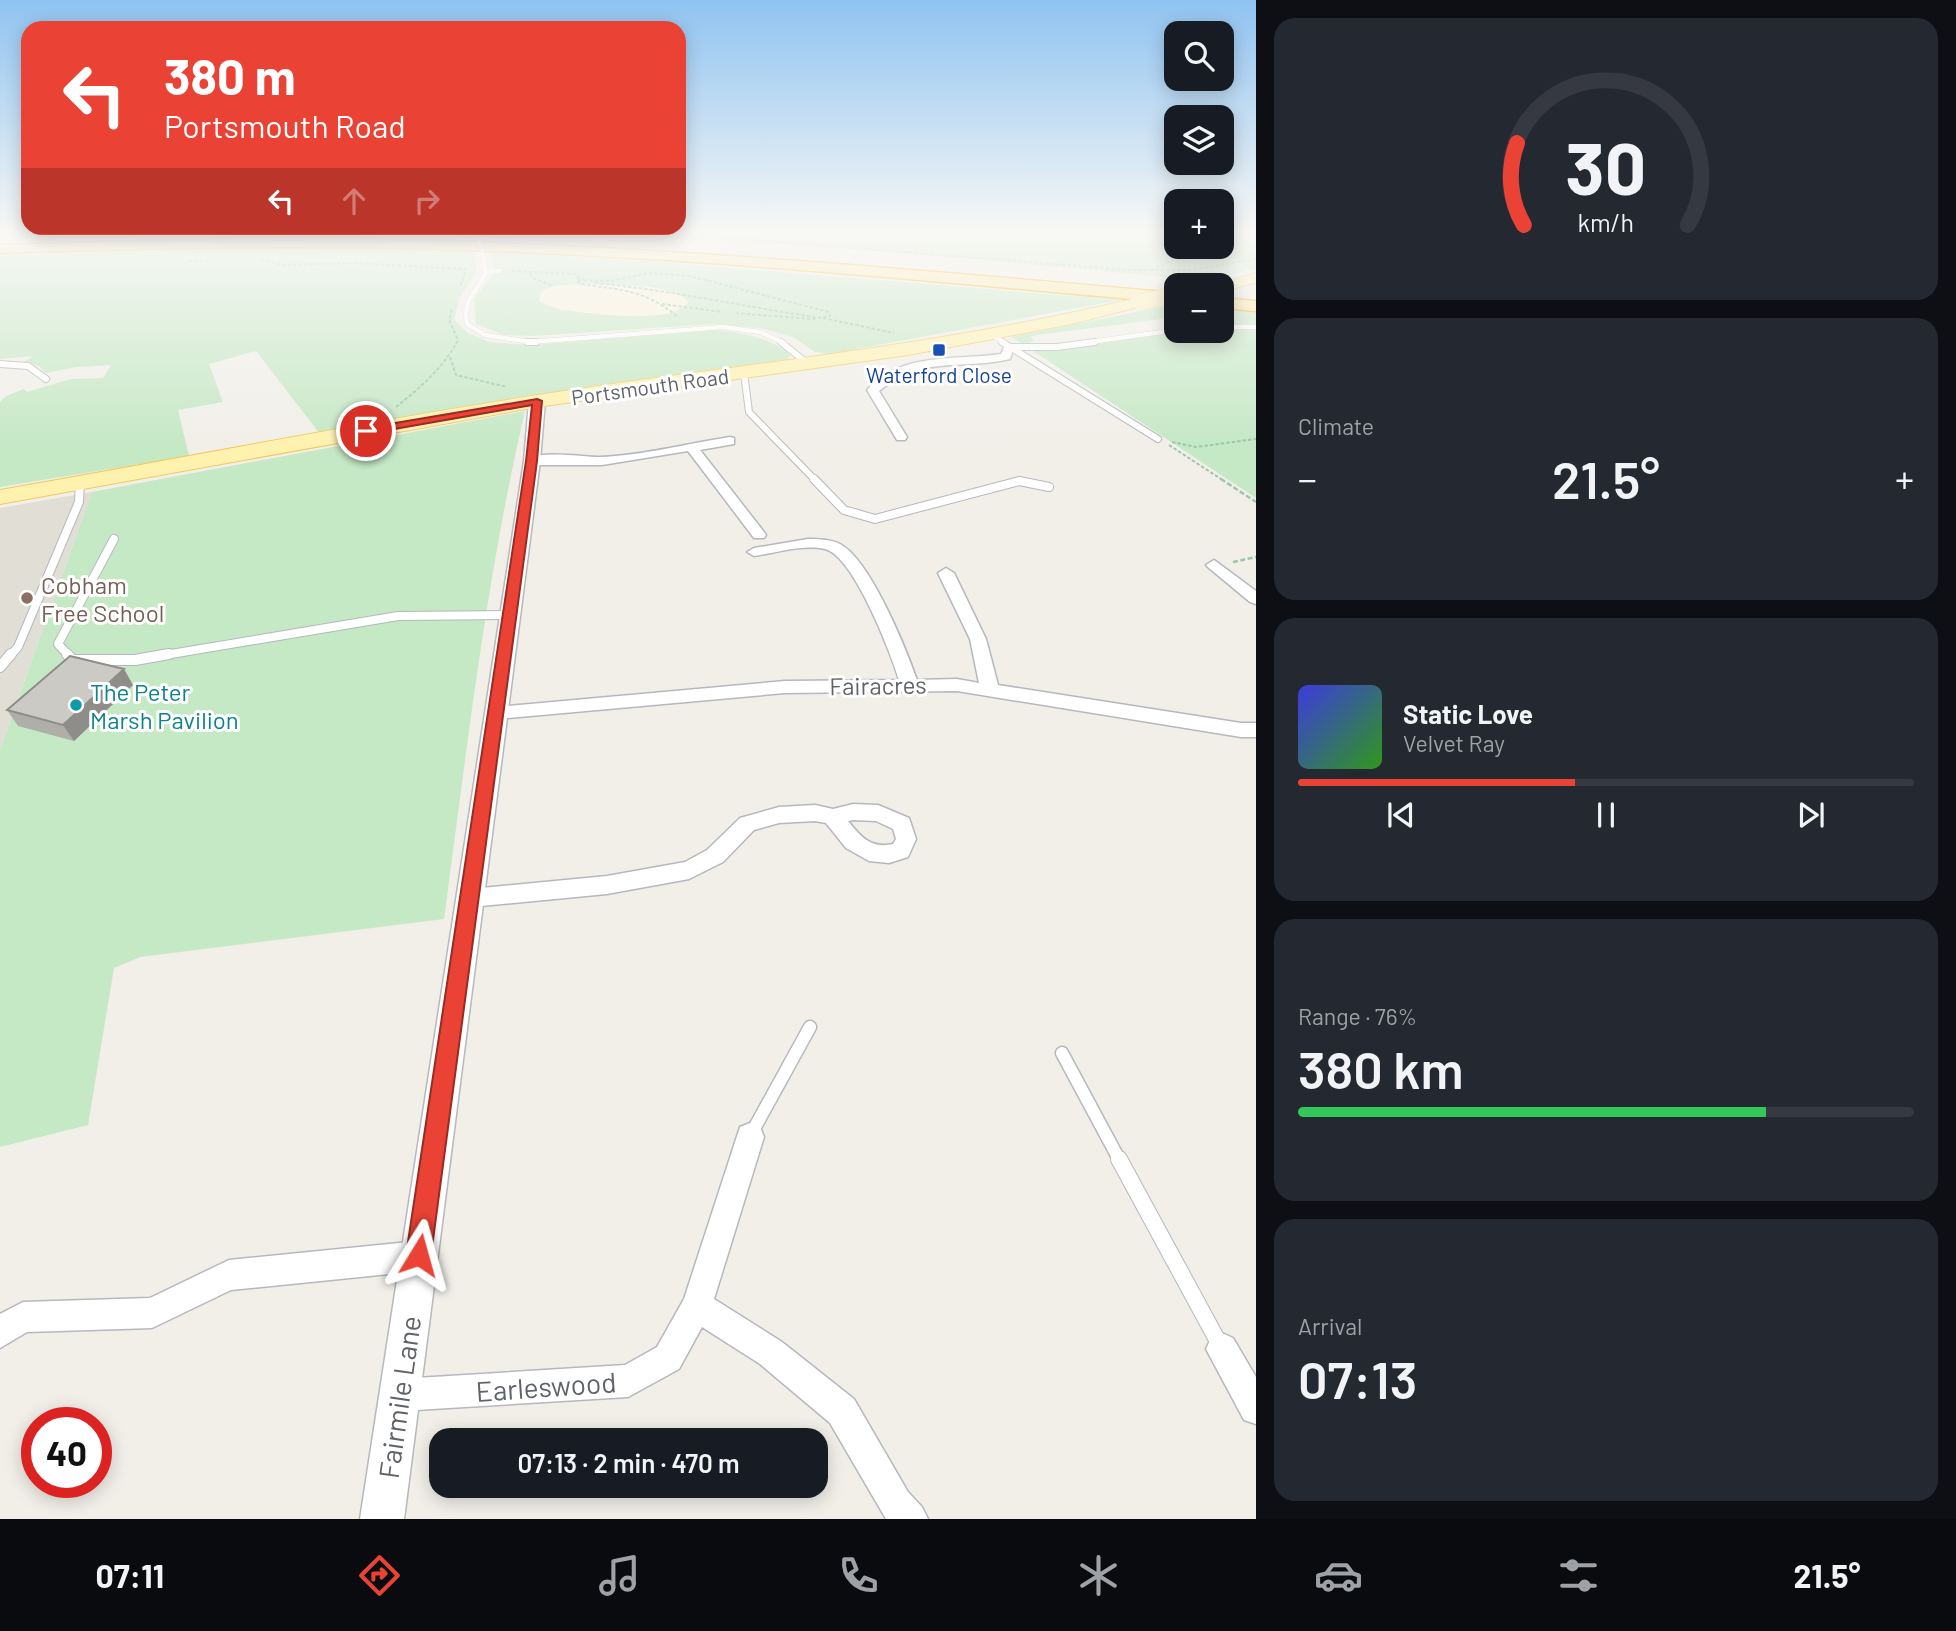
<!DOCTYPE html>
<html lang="en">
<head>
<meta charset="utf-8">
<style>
  :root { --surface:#171b24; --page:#242831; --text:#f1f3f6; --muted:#9ea1a6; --line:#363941; --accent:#ea4335 }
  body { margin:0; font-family:Barlow,sans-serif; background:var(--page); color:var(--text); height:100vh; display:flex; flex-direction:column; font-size:26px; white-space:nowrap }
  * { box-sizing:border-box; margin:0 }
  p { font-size:23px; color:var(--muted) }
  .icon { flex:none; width:38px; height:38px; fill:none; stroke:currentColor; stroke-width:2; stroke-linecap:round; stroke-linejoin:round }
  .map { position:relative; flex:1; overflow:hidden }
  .panel { display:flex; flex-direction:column; gap:18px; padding:18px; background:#0d0f14; width:700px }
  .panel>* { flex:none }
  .hud { position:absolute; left:21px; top:21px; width:665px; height:214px; border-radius:21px; box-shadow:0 4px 18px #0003; background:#ea4335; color:#fff; overflow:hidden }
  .tools { position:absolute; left:1164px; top:21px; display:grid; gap:14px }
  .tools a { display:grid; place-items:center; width:70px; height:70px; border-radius:14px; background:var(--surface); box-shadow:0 4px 18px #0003; font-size:35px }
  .speed { position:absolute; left:21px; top:1407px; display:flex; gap:14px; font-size:35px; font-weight:700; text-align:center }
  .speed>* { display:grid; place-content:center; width:91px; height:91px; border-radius:50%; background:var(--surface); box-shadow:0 4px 18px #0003; line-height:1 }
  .speed .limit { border:10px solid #d22; background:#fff; color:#111 }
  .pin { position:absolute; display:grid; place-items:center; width:60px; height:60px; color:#fff; margin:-30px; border:4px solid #fff; border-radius:50%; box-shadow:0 2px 7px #0007 }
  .me { position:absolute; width:77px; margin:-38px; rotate:8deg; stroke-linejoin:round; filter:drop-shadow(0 0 5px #0008) }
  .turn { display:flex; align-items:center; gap:24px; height:147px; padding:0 28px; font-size:32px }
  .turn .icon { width:91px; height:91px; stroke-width:2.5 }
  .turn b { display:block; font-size:49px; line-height:60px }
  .lanes { display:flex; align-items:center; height:66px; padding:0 28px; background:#0003; justify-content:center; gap:35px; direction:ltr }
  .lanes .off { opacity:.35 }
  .big { font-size:52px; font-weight:600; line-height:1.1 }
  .panel .card { flex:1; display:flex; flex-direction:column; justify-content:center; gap:10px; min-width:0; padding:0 24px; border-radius:21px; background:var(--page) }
  .panel .dial { align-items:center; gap:0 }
  .dial svg { height:182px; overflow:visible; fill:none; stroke:var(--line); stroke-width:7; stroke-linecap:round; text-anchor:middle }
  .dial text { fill:var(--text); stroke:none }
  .song { display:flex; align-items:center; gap:21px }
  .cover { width:84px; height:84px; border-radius:10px; background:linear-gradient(135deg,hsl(240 70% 55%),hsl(110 70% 35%)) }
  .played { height:7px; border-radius:4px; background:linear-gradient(90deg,var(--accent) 45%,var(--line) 45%) }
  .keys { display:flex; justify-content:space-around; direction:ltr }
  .heat { display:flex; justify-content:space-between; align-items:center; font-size:38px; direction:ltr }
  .charge { height:10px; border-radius:5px; background:linear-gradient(90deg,#34c759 76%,var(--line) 0) }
  .trip { position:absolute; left:429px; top:1428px; width:399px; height:70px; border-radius:21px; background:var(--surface); box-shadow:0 4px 18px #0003; font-weight:600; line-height:70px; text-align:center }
  .tabs { display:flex; height:112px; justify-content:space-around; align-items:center; background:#090b0e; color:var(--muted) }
  .tabs .icon { width:49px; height:49px }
  .tabs .current { color:var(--accent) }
  .tabs b { font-size:32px; color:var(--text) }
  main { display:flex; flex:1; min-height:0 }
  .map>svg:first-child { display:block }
  .education { fill:#e1ded6 }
  .green { fill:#c5e8c5; fill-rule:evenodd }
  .sand { fill:#fbf3d9 }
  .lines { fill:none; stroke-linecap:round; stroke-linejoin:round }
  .service-far5-casing { stroke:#b5b8bc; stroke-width:5 }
  .service-far4-casing { stroke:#b5b8bc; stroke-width:8 }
  .service-far3-casing { stroke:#b5b8bc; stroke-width:10 }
  .service-far2-casing { stroke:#b5b8bc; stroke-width:12 }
  .service-far1-casing { stroke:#b5b8bc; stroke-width:15 }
  .service-casing { stroke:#b5b8bc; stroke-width:18 }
  .minor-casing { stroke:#b5b8bc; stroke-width:3 }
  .tertiary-casing { stroke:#b5b8bc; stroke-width:3 }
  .primary-casing { stroke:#f2c960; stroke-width:2 }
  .trunk-casing { stroke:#f9ab00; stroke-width:3 }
  .path-far1 { stroke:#9cc7a9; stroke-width:2; stroke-dasharray:3.5 2; stroke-linecap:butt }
  .path { stroke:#9cc7a9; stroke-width:2.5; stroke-dasharray:5 2.5; stroke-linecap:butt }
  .service-far5 { stroke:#fff; stroke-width:4.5 }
  .service-far4 { stroke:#fff; stroke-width:6 }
  .service-far3 { stroke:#fff; stroke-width:8 }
  .service-far2 { stroke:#fff; stroke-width:10 }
  .service-far1 { stroke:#fff; stroke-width:12 }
  .service { stroke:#fff; stroke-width:16 }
  .minor { fill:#fff; fill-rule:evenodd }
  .tertiary { fill:#fff; fill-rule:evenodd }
  .primary { fill:#fff2af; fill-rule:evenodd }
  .trunk { fill:#feeaa1; fill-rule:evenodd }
  .service-bridge-casing { stroke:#b5b8bc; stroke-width:5; stroke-linecap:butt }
  .primary-bridge-casing { stroke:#f2c960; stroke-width:17; stroke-linecap:butt }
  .service-bridge { stroke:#fff; stroke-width:4.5 }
  .primary-bridge { stroke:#fff2af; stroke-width:16 }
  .wall { fill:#afaea9 }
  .shaded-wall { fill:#8f8d8a }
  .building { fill:#cccac5; stroke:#8f8d8a; stroke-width:2 }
  .route { fill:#ea4335; stroke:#982c22; stroke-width:2 }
  .transit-dot { fill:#1a4fb4; stroke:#fff; stroke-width:2.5 }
  .education-dot { fill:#8d6e63; stroke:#fff; stroke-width:2.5 }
  .culture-dot { fill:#0f9aa8; stroke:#fff; stroke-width:2.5 }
  .labels { text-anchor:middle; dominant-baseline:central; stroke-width:6; stroke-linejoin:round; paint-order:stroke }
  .far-transit-label { font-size:21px; fill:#164399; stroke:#fff }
  .far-street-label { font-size:21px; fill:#5f6368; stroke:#fff }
  .education-label { font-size:24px; fill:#785e54; stroke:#fff; text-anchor:start }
  .street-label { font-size:24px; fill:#5f6368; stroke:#fff }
  .culture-label { font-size:24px; fill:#0d838f; stroke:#fff; text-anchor:start }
  .near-street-label { font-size:28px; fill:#5f6368; stroke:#fff }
</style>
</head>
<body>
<main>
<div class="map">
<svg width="1256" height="1519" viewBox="0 0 1256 1519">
  <rect width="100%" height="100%" fill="#f1efe8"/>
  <path class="education" d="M92 492 22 688 0 750V508Z"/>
  <path class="green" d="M629 234H1176V247H1222V234H1256V268L1207 281 917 254Z
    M224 248 475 251 476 273 460 297 454 319 468 333 489 342 530 345 716 330C743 333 768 337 791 354L787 359 538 394 320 434 256 351 209 364 223 402 178 410 189 456 0 487V402L6 396 24 389 27 392 71 379 103 378 111 365 76 367 46 373 39 366 24 362 33 356 0 359V256Z
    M491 252 621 259 1120 300 829 354 815 352 793 337 760 328 711 324 533 336 504 335 476 324 474 299 494 273ZM579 284 670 291 684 307C647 324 598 313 559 310L541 292 554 286Z
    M1176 304V317L1030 336 1034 341 1023 344 1011 337Z
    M1222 307 1256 310V498L1033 351 1190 331H1222Z
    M525 411C486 578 467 749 444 919L140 957 114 968 88 1125 0 1147V750L92 492Z"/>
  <path class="sand" d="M579 284C609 286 666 281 689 302 683 308 674 313 665 314 642 318 556 314 539 301L541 292 554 286Z"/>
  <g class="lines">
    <g class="service-far5-casing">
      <path id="service-far5" d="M484 259C484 264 486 272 484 276 474 296 463 298 467 324L485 335 530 342 723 327 760 332 784 343
        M485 272 499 271
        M1222 327H1256
        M992 335 1005 343
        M1083 343 1176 330"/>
    </g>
    <g class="service-far4-casing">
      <path id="service-far4" d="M527 342H536
        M781 342 808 364
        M1002 342 1158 439
        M1010 347H1057L1095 342
        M0 364 28 366 46 379
        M744 373 749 412 816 481"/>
    </g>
    <g class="service-far3-casing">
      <path id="service-far3" d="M814 479 844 510 875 519 1019 481 1049 487
        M10 656 18 647 79 502 80 483
        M69 656 58 644 114 539
        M159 656 398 616 510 615"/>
    </g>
    <g class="service-far2-casing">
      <path id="service-far2" d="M67 654 72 660H135L169 654
        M0 667 11 654"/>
    </g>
    <g class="service-far1-casing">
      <path id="service-far1" d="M1062 1053 1120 1161
        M750 1136 810 1027"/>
    </g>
    <g class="service-casing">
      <path id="service" d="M1119 1159 1220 1345"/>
    </g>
    <g class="minor-casing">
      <path id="minor" d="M1009 344 1014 347 1010 359C958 371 925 354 879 391L907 437 905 440H897L867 390C903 351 954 361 1001 354L1005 345Z
        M730 437 734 438V444L700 450 764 532 766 535 764 538H754L688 451 602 465H532L525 461C539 449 582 457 600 457 639 456 691 443 730 437Z
        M808 539C818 539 830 539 840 544 870 560 905 646 917 680L957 679 979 683 970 639 938 573 946 568 954 573 986 639 998 685 1241 723H1256V737H1241L957 691 785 693 497 719 491 717 488 713 491 709 497 707 785 681 899 680C891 653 853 555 825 549 803 544 776 553 754 556L747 552 754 548Z
        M1214 560 1256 591V604L1250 602 1209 568 1206 565Z
        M853 804 878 805 909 818 916 839 908 857 889 863 869 861 846 848 826 823 815 821 779 823 754 830 723 862 689 879 607 894 471 907 463 905 460 898 463 891 471 889 607 876 685 862 707 850 740 818 779 807 815 805 833 809ZM853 820 876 821 893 829 896 839 893 844C871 849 861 837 848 821Z
        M750 1123 760 1127 764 1137 714 1299 782 1342 854 1399 908 1492 922 1507 928 1519H886L830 1423 760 1364 702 1327 679 1369 628 1397 400 1411 389 1406 384 1395 389 1384 400 1379 625 1365 657 1347 684 1299 740 1127Z
        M419 1241 429 1246 434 1256 429 1266 419 1271 231 1290 152 1328 27 1332 0 1348V1314L23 1302 150 1298 229 1260Z
        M1222 1333 1233 1338 1256 1377V1424L1244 1420 1206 1349 1211 1338Z"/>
    </g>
    <g class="tertiary-casing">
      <path id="tertiary" d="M537 396 545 401 540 461 404 1519H360L524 461 529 401Z"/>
    </g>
    <g class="primary-casing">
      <path id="primary" d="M1256 273V283L1222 291V285H1215Z
        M1140 297 1148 302 1146 305 1072 324 908 355 537 407 0 504V490C179 459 358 423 538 395 739 364 942 346 1140 297Z"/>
    </g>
    <g class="trunk-casing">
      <path id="trunk" d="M266 238C570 238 873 266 1176 293V303C940 282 704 258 468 250 312 244 156 248 0 253V245Z
        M1222 298 1256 301V311L1222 308Z"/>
    </g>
    <path class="path-far1" d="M678 234 1129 270H1193L1256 259
      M763 234 778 237
      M1158 234 1175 236
      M1222 236 1224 234
      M261 259 282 265 353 263 466 269 461 285
      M189 261H208
      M1151 270 1202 247
      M512 271 576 274 579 284C621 290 644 289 678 317
      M530 273 535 279 554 286
      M577 276 584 279
      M578 280 611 281 649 273 690 276 829 312 830 316 812 319 734 313
      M595 283C669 290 741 306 815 317
      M662 304 723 312
      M823 318 894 333
      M450 357 456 375 507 387
      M396 407C421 387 443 368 458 340L449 320 452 309
      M1172 442 1196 447 1256 439
      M1169 445 1224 481"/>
    <path class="path" d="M1221 479 1256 502
      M1233 562 1256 557"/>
    <use href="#service-far5" class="service-far5"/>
    <use href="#service-far4" class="service-far4"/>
    <use href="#service-far3" class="service-far3"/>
    <use href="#service-far2" class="service-far2"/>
    <use href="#service-far1" class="service-far1"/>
    <use href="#service" class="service"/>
    <use href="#minor" class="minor"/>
    <use href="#tertiary" class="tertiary"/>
    <use href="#primary" class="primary"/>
    <use href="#trunk" class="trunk"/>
    <g class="service-bridge-casing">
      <path id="service-bridge" d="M477 234 484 259"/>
    </g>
    <g class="primary-bridge-casing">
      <path id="primary-bridge" d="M1140 302 1176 295"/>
    </g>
    <use href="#service-bridge" class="service-bridge"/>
    <use href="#primary-bridge" class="primary-bridge"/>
  </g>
  <path class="wall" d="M133 685 74 741 18 726 7 710Z"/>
  <path class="shaded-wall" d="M124 669 133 685 74 741 63 725Z"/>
  <path class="building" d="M70 656 124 669 63 725 7 710Z"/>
  <linearGradient id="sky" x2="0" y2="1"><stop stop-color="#8fc3f1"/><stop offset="0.52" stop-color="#f9f8f5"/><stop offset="1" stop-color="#f9f8f5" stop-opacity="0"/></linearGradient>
  <rect width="1256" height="447" fill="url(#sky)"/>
  <path class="route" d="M537 399 542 401 537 461 431 1255 427 1264 419 1268 410 1264 406 1255 526 461 532 405 366 434 360 431 366 428Z"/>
  <rect class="transit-dot" x="932" y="343" width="14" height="14" rx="3.5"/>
  <circle class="education-dot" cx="27" cy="598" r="7"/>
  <circle class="culture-dot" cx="76" cy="705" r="7"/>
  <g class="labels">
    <g class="far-transit-label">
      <text x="939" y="374">Waterford Close</text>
    </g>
    <g class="far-street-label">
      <text transform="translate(650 386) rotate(-8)">Portsmouth Road</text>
    </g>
    <g class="education-label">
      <text x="41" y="584">Cobham<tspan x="41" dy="28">Free School</tspan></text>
    </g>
    <g class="street-label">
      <text transform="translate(878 685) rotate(-1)">Fairacres</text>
    </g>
    <g class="culture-label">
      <text x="90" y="691">The Peter<tspan x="90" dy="28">Marsh Pavilion</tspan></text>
    </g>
    <g class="near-street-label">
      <text transform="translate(546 1386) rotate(-4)">Earleswood</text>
      <text transform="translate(399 1397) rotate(-82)">Fairmile Lane</text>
    </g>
  </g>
</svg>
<div class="tools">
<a><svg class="icon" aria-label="search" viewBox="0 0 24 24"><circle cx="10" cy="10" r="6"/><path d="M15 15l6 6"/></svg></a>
<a><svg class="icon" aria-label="layers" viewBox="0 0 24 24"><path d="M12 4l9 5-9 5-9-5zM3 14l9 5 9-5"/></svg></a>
<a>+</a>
<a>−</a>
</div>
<div class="speed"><div class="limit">40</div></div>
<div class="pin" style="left:366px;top:431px;background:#d93025"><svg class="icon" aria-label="arrive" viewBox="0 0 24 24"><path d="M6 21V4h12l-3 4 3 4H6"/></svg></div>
<svg class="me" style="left:419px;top:1255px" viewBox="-20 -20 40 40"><path d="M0-17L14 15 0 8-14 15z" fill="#ea4335" stroke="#fff" stroke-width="4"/></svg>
<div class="trip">07:13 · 2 min · 470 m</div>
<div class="hud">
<div class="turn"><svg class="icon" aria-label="left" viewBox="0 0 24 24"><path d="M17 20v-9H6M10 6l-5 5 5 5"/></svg><div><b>380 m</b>Portsmouth Road</div></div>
<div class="lanes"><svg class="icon" aria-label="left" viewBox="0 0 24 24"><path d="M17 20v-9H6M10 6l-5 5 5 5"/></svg><svg class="icon off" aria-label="ahead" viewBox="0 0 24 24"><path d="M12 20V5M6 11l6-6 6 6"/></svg><svg class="icon off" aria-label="right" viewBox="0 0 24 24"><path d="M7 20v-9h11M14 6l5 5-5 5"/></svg></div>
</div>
</div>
<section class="panel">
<div class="card dial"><svg viewBox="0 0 100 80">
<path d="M14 69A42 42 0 1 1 86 69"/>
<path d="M14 69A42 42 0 0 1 11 33" stroke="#ea4335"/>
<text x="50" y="56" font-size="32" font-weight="700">30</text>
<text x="50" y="72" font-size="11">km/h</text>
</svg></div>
<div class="card"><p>Climate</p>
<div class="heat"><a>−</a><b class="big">21.5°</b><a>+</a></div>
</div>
<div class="card">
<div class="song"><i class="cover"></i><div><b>Static Love</b><p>Velvet Ray</p></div></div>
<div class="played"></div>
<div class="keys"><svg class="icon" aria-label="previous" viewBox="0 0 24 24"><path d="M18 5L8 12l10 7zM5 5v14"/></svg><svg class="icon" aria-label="pause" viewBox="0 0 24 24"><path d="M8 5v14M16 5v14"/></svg><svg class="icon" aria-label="next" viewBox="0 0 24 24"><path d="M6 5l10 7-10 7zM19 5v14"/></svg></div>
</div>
<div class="card"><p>Range · 76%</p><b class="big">380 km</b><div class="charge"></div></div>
<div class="card"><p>Arrival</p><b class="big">07:13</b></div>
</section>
</main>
<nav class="tabs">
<b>07:11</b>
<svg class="icon current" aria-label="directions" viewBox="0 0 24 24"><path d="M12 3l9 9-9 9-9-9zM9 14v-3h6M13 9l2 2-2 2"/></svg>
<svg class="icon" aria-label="music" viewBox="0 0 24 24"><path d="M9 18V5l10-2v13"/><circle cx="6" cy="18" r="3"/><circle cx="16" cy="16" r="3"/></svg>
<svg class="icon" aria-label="phone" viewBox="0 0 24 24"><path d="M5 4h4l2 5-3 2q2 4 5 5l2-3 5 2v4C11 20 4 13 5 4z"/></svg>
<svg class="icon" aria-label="climate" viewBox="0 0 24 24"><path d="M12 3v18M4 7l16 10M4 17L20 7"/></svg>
<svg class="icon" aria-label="car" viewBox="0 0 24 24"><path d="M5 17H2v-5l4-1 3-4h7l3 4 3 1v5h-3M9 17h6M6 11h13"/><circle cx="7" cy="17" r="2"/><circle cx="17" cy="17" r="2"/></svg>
<svg class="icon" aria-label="filters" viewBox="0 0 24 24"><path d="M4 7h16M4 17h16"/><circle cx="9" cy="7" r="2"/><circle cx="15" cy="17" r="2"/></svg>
<b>21.5°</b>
</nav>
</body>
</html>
